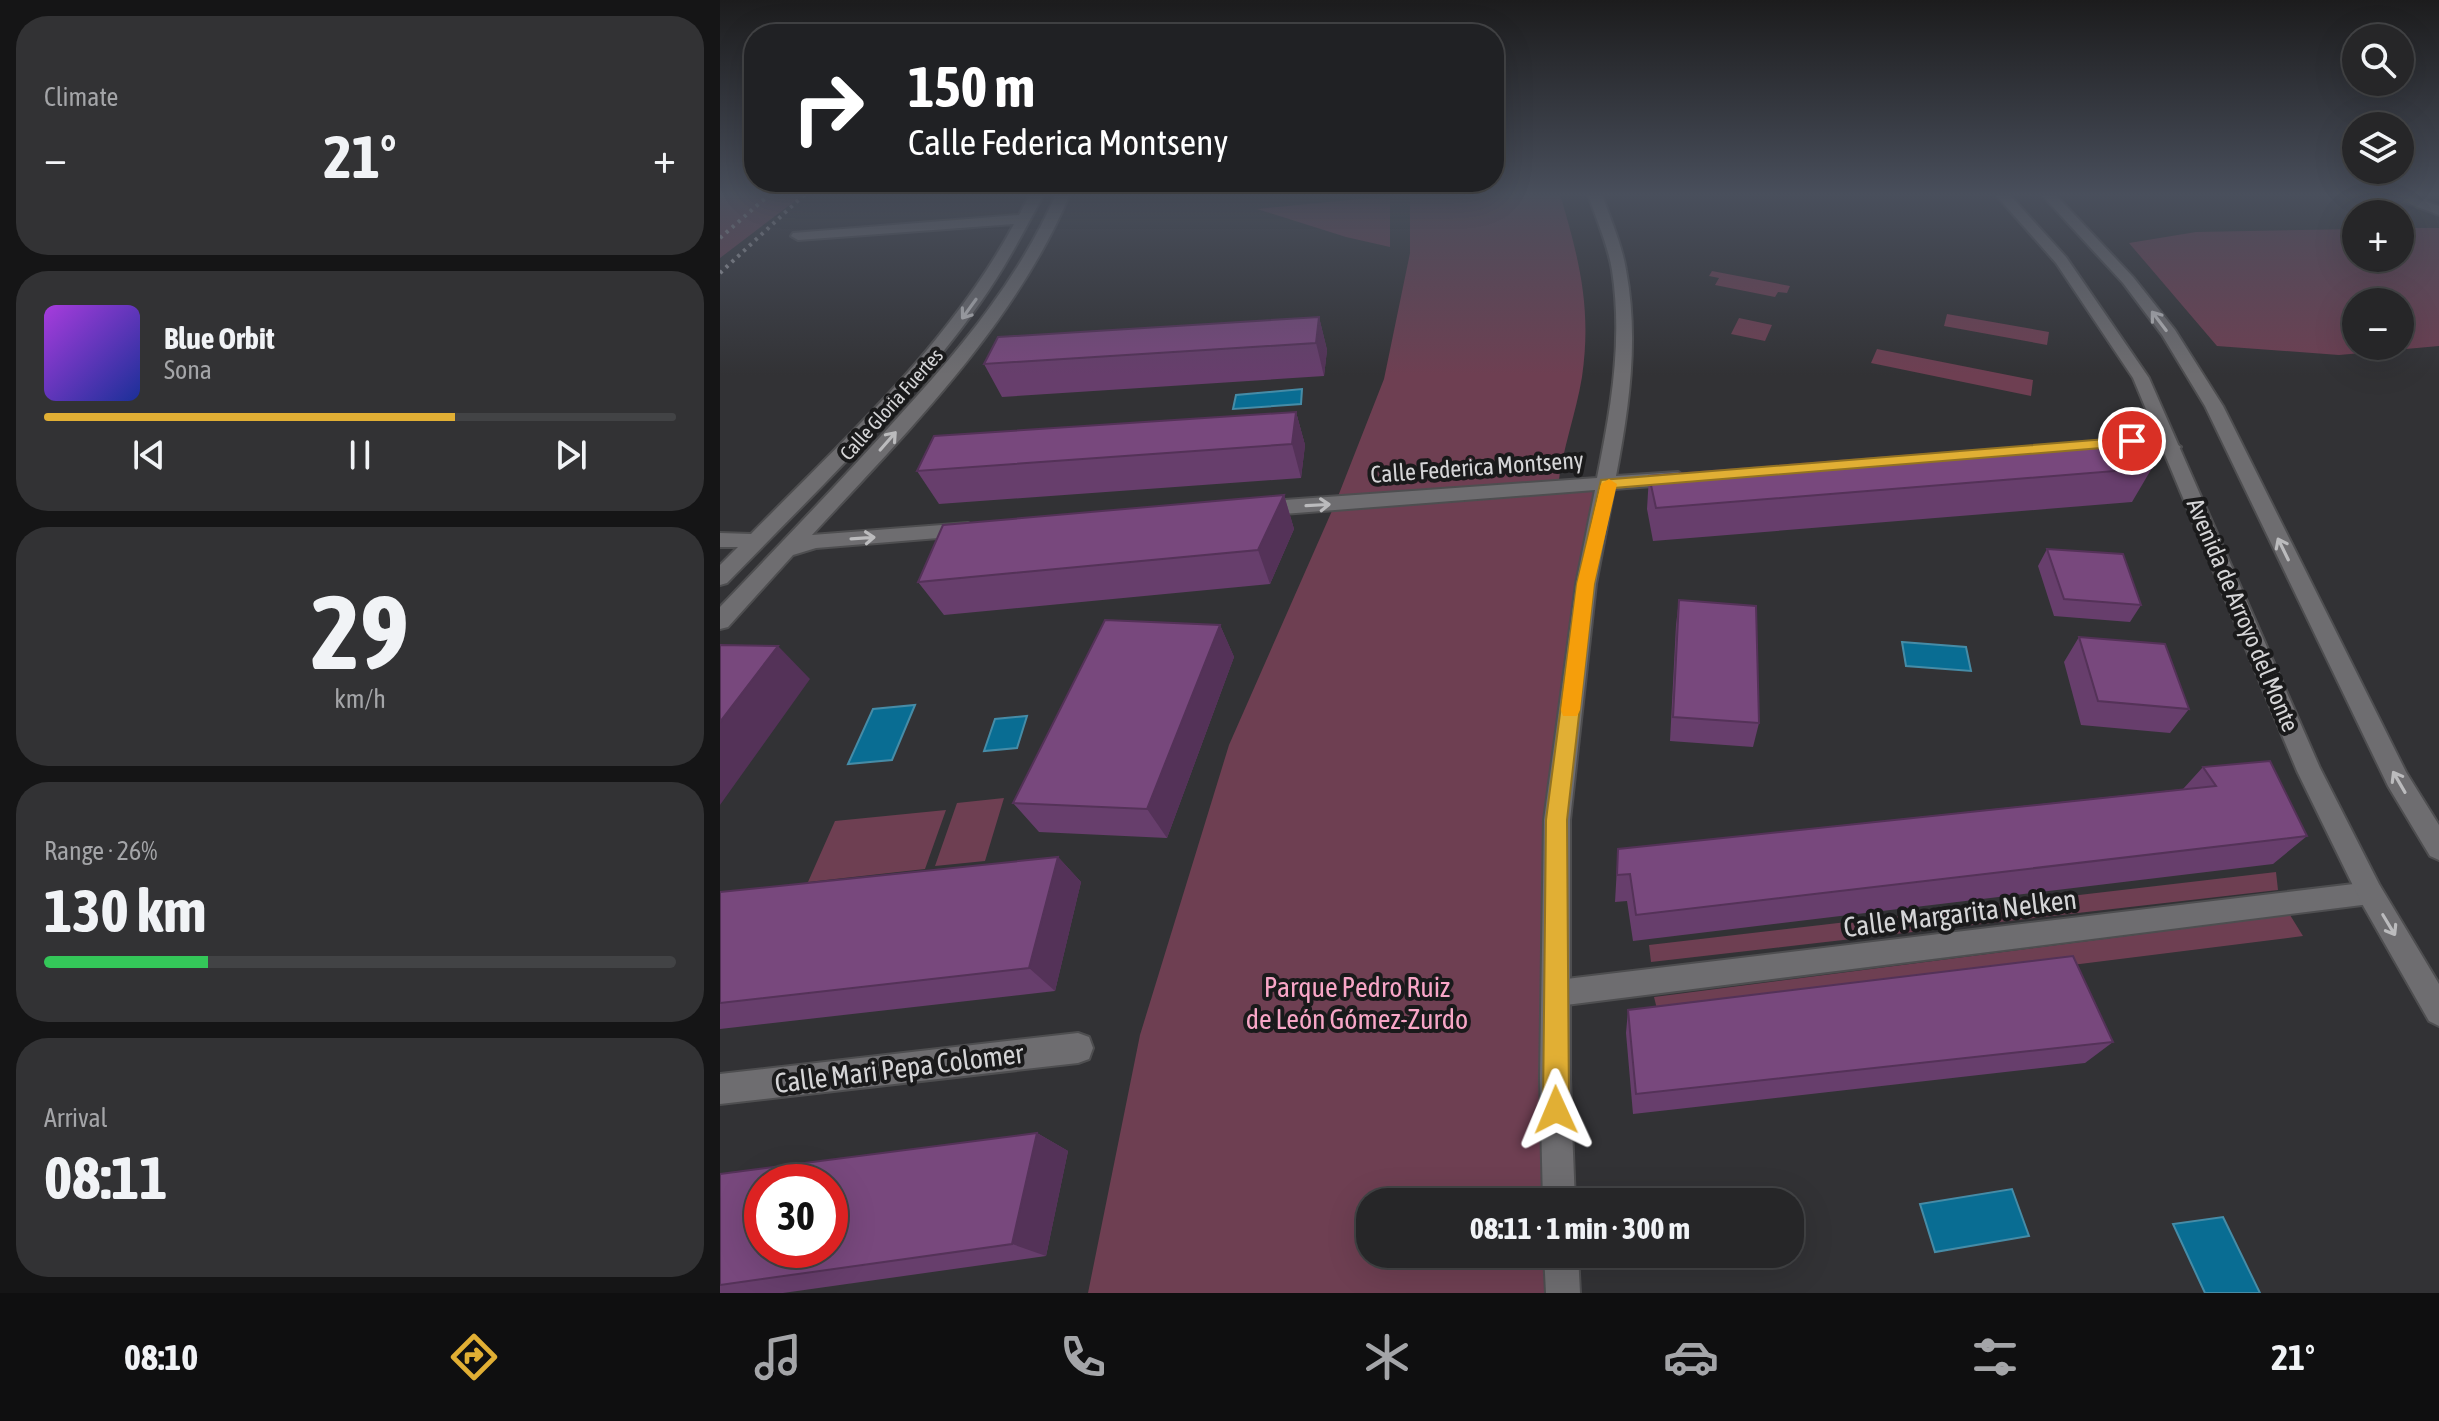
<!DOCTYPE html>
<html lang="en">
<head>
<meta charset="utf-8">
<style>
  :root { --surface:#262628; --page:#323234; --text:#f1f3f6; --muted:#a4a5a8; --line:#424345; --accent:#e1af34 }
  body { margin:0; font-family:"Asap Condensed",sans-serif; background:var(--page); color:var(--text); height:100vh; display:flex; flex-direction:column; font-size:30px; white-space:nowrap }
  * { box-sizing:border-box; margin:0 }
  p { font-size:26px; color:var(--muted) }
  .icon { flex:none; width:44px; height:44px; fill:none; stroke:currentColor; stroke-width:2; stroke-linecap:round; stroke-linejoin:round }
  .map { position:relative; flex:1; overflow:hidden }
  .details { display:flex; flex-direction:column; gap:16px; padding:16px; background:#151516; width:720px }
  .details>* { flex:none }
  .hud { position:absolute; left:24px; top:24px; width:760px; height:168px; border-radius:32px; box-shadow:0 8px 32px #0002,0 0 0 2px var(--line); background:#202124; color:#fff; overflow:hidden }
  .buttons { position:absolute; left:1622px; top:24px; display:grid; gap:16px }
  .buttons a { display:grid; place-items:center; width:72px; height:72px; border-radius:50%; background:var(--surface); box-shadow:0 8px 32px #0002,0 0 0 2px var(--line); font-size:40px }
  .speed { position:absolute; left:24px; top:1164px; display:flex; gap:16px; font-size:40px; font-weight:700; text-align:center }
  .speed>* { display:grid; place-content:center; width:104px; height:104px; border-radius:50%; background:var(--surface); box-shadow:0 8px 32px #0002,0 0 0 2px var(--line); line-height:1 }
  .speed .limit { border:12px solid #d22; background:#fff; color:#111 }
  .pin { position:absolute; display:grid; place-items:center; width:68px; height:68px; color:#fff; margin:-34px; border:4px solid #fff; border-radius:50%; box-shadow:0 2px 8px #0007 }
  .me { position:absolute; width:88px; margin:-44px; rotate:359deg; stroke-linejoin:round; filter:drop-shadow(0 0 6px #0008) }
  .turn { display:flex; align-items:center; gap:28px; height:168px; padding:0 32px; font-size:36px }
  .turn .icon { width:104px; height:104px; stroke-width:2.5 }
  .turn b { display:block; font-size:56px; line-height:68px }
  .big { font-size:60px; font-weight:700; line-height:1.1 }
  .details .widget { flex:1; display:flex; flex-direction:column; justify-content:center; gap:12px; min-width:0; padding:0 28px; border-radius:32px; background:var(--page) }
  .details .dial { align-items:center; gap:0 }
  .dial b { font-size:104px; line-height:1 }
  .song { display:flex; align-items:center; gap:24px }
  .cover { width:96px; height:96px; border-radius:12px; background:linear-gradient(135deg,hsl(280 70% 55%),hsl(230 70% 35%)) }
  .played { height:8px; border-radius:4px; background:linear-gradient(90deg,var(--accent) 65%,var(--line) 65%) }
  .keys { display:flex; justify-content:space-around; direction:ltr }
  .heat { display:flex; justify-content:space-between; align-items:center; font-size:44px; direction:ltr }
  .charge { height:12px; border-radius:6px; background:linear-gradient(90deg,#34c759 26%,var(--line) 0) }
  .trip { position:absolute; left:636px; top:1188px; width:448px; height:80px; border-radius:32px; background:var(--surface); box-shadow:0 8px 32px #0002,0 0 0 2px var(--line); font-weight:700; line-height:80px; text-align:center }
  .menu { display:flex; height:128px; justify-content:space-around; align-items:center; background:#0f0f10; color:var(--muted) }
  .menu .icon { width:56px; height:56px }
  .menu .active { color:var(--accent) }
  .menu b { font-size:36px; color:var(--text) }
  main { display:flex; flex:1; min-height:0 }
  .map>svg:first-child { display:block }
  .green { fill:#6e3f52; fill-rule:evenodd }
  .water { fill:#096d93; stroke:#468ca7; stroke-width:2 }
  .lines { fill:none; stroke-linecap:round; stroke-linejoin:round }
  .pedestrian-casing { stroke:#4e4e50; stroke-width:4 }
  .minor-casing { stroke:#4e4e50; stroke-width:4 }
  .tertiary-casing { stroke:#4e4e50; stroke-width:4 }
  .pedestrian { fill:#6e6d70; fill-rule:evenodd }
  .minor { fill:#6e6d70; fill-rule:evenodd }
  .tertiary { fill:#6e6d70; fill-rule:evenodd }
  .rail { stroke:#aeaeb0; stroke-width:4; stroke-dasharray:3 5; stroke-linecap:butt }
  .wall { fill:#673e6c }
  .shaded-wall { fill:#543258 }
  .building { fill:#78487d; stroke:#543258; stroke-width:2; fill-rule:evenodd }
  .oneway { stroke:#bbbbbd }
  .route { fill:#e1af34; stroke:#927222; stroke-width:2 }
  .slow { fill:#f59e0b }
  .labels { text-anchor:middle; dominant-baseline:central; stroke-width:8; stroke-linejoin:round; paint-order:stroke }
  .far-street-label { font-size:20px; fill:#d5d5d7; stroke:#1a1a1b }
  .street-label { font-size:24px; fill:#d5d5d7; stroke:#1a1a1b }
  .near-street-label { font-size:28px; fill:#d5d5d7; stroke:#1a1a1b }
  .near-park-label { font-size:28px; fill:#f8a6c7; stroke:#1a1a1b }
</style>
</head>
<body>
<main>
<section class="details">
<div class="widget"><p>Climate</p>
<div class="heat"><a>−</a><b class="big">21°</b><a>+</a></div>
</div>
<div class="widget">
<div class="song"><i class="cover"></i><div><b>Blue Orbit</b><p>Sona</p></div></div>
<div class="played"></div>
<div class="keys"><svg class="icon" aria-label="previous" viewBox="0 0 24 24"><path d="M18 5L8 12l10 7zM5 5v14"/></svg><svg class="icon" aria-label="pause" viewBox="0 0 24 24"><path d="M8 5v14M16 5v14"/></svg><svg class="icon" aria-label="next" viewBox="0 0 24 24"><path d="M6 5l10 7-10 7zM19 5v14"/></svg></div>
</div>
<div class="widget dial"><b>29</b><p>km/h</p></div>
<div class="widget"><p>Range · 26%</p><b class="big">130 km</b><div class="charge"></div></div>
<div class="widget"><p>Arrival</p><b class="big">08:11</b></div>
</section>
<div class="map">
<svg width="1719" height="1293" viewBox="0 0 1719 1293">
  <rect width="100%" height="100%" fill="#323235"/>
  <path class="green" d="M0 194H84L0 258Z
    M690 194H840C859 259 872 308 862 377 856 414 842 450 838 487L887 484 837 820 839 1202H650V1254H841L843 1293H368L420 1035 509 745 615 504 664 379 690 253Z
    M670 196V247L626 237 537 209Z
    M1680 228H1719V346L1619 355 1497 346 1409 243 1476 232 1636 229V258H1680ZM1636 302H1680V346H1636Z
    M992 271 1070 286 1067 293 1058 292 1055 297 995 285 999 278 989 276Z
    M1227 314 1329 332 1327 345 1224 326Z
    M1019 318 1052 325 1045 341 1011 334Z
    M1157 349 1313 380 1311 396 1151 363Z
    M284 798 265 861 215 866 237 803Z
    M226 810 205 869 88 882 115 821Z
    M1556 872 1558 890 931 962 929 945Z
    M1570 915 1583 936 939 1017 934 997Z"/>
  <path class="water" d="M582 389 581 404 513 409 516 395Z
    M1182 642 1246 647 1251 671 1186 666Z
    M195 705 172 760 128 764 153 709Z
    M307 716 297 748 264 751 275 719Z
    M1292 1189 1309 1236 1215 1252 1200 1204Z
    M1503 1217 1540 1293H1485L1453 1224Z"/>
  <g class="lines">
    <g class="pedestrian-casing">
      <path id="pedestrian" d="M1650 882 1659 885 1662 893 1659 901 1650 904 838 1006 829 1002 825 993 829 984 838 980Z"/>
    </g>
    <g class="minor-casing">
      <path id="minor" d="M310 194H324C304 231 285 268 260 303 187 406 94 493 7 583L0 585V565L18 547H0V533L31 534C126 437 229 345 294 224L78 240 71 236 73 233 299 215Z
        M336 194H350C294 326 188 431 92 535L248 523 258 530 255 535 96 548 73 555 8 627 0 629V607C60 544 121 481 179 416 241 348 299 279 336 194Z
        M868 194H882C890 219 902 244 906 270 919 339 909 408 896 476L958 472 967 478 958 484 894 489 876 584 850 820V1079L855 1202H823L820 1079 824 820 856 584 875 490 537 516 527 509 537 502 877 478C891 409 903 341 892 270 888 245 876 219 868 194Z
        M1663 194H1683L1719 206V215Z
        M1412 435 1452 441 1461 447 1452 453 1412 447 1383 450 1374 444 1383 438Z
        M358 1033 369 1037 373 1048 369 1059 358 1063 0 1104V1074Z
        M824 1254H858L860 1293H826Z"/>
    </g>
    <g class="tertiary-casing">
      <path id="tertiary" d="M1275 194H1289L1346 257 1429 378 1600 768 1659 884 1719 984V1026L1709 1021 1641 902 1577 771 1413 378 1336 263Z
        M1321 194H1335L1413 277 1455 330 1503 406 1686 772 1719 825V860L1710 856 1668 786 1485 406 1442 335 1403 283Z"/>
    </g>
    <use href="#pedestrian" class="pedestrian"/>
    <use href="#minor" class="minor"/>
    <use href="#tertiary" class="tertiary"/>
    <path class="rail" d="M0 238 50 194
      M0 273 85 194"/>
  </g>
  <path class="wall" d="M599 317 607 350 604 376 282 397 264 364Z
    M576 412 585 445 581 478 219 504 197 471Z
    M1432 468 1412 502 933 541 927 509 929 476Z
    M564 495 574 529 550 584 224 615 198 582Z
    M1327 549 1421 605 1410 622 1334 616 1318 566Z
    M959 600 1039 723 1033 747 950 741 956 625Z
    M500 625 514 657 447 838 319 832 293 803Z
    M1359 637 1469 709 1450 733 1361 725 1344 662Z
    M1483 767 1587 836 1553 864 913 941 907 901 895 902 898 849 1463 789Z
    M338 857 361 882 335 991 0 1029V892Z
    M908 1010 1393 1042 1365 1063 913 1114 906 1033Z
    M317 1133 348 1151 326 1256 63 1293H0V1174Z"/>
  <path class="shaded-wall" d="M599 317 607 350 604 376 596 343Z
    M576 412 585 445 581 478 572 444Z
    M564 495 574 529 550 584 538 550Z
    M500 625 514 657 447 838 427 809Z
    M58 646 90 679 0 805V722Z
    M338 857 361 882 335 991 309 968Z
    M317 1133 348 1151 326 1256 292 1244Z"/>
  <path class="building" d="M599 317 596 343 264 364 278 337Z
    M576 412 572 444 197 471 214 436Z
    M1409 438 1432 468 936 508 929 476Z
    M564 495 538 550 198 582 223 525Z
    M1327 549 1403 554 1421 605 1344 599Z
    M959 600 1036 606 1039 723 953 717Z
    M385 620 500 625 427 809 293 803Z
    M1359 637 1445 644 1469 709 1378 701Z
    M0 645 58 646 0 722Z
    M1550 761 1587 836 916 915 910 874 897 875 898 849 1496 786 1483 767Z
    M338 857 309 968 0 1003V892Z
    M1353 956 1393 1042 916 1094 908 1010Z
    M317 1133 292 1244 0 1285V1174ZM42 1182H110V1250H42Z"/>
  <defs><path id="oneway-shaft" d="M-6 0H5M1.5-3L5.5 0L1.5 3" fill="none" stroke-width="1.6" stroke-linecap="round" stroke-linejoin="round" transform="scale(2)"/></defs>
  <g class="oneway">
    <use href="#oneway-shaft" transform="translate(249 309) rotate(126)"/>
    <use href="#oneway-shaft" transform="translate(1439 321) rotate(-127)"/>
    <use href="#oneway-shaft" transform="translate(168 441) rotate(-49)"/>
    <use href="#oneway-shaft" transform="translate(598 505) rotate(-3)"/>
    <use href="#oneway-shaft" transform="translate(143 538) rotate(-4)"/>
    <use href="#oneway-shaft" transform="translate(1563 549) rotate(-116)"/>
    <use href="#oneway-shaft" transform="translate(1679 782) rotate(-120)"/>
    <use href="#oneway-shaft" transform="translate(1669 925) rotate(59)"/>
  </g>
  <linearGradient id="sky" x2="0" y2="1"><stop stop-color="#1c1c1d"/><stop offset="0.52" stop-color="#494f5c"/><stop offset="1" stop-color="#494f5c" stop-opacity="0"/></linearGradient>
  <rect width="1719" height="375" fill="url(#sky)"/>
  <path class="route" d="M1412 437 1417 438V445L894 488 874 584 847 820 849 1110 845 1119 836 1122 827 1119 823 1110 826 820 857 584 881 480Z"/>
  <path class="slow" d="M889 479 897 484 874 584 860 710 857 716H843L841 710 857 584 881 484Z"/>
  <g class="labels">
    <g class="far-street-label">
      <text transform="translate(171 404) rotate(-48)">Calle Gloria Fuertes</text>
    </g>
    <g class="street-label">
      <text transform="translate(757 467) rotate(-4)">Calle Federica Montseny</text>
      <text transform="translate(1523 615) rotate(67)">Avenida de Arroyo del Monte</text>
    </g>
    <g class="near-street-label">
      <text transform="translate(1240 913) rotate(-7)">Calle Margarita Nelken</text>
      <text transform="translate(179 1068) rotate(-7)">Calle Mari Pepa Colomer</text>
    </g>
    <g class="near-park-label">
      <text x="637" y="987">Parque Pedro Ruiz<tspan x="637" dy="32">de León Gómez-Zurdo</tspan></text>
    </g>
  </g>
</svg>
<div class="buttons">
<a><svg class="icon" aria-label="search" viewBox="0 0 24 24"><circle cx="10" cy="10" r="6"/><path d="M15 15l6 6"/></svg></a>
<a><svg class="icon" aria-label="layers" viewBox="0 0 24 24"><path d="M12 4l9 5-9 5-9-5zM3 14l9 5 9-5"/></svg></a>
<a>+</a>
<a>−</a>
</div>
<div class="speed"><div class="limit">30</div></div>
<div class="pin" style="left:1412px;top:441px;background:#d93025"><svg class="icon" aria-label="arrive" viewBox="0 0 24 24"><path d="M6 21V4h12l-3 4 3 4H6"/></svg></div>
<svg class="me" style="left:836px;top:1110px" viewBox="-20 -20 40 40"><path d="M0-17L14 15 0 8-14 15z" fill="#e1af34" stroke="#fff" stroke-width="4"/></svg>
<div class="trip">08:11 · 1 min · 300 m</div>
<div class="hud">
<div class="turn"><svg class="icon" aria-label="right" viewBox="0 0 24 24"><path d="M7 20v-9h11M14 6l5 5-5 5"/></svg><div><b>150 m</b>Calle Federica Montseny</div></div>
</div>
</div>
</main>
<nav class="menu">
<b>08:10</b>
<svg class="icon active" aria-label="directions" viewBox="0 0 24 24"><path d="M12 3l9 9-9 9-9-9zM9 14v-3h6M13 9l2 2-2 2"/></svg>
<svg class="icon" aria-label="music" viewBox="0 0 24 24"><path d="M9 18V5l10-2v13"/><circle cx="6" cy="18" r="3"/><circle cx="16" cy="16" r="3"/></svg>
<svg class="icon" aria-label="phone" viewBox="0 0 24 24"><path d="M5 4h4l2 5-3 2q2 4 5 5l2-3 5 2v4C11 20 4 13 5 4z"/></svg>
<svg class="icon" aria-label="climate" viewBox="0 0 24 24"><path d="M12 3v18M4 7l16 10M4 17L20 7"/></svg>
<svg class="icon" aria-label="car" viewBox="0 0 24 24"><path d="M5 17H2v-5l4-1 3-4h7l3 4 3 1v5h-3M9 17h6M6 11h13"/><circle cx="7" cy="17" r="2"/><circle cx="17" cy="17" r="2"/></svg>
<svg class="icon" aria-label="filters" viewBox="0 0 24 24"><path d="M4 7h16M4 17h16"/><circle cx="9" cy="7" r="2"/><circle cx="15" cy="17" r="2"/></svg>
<b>21°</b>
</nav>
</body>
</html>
